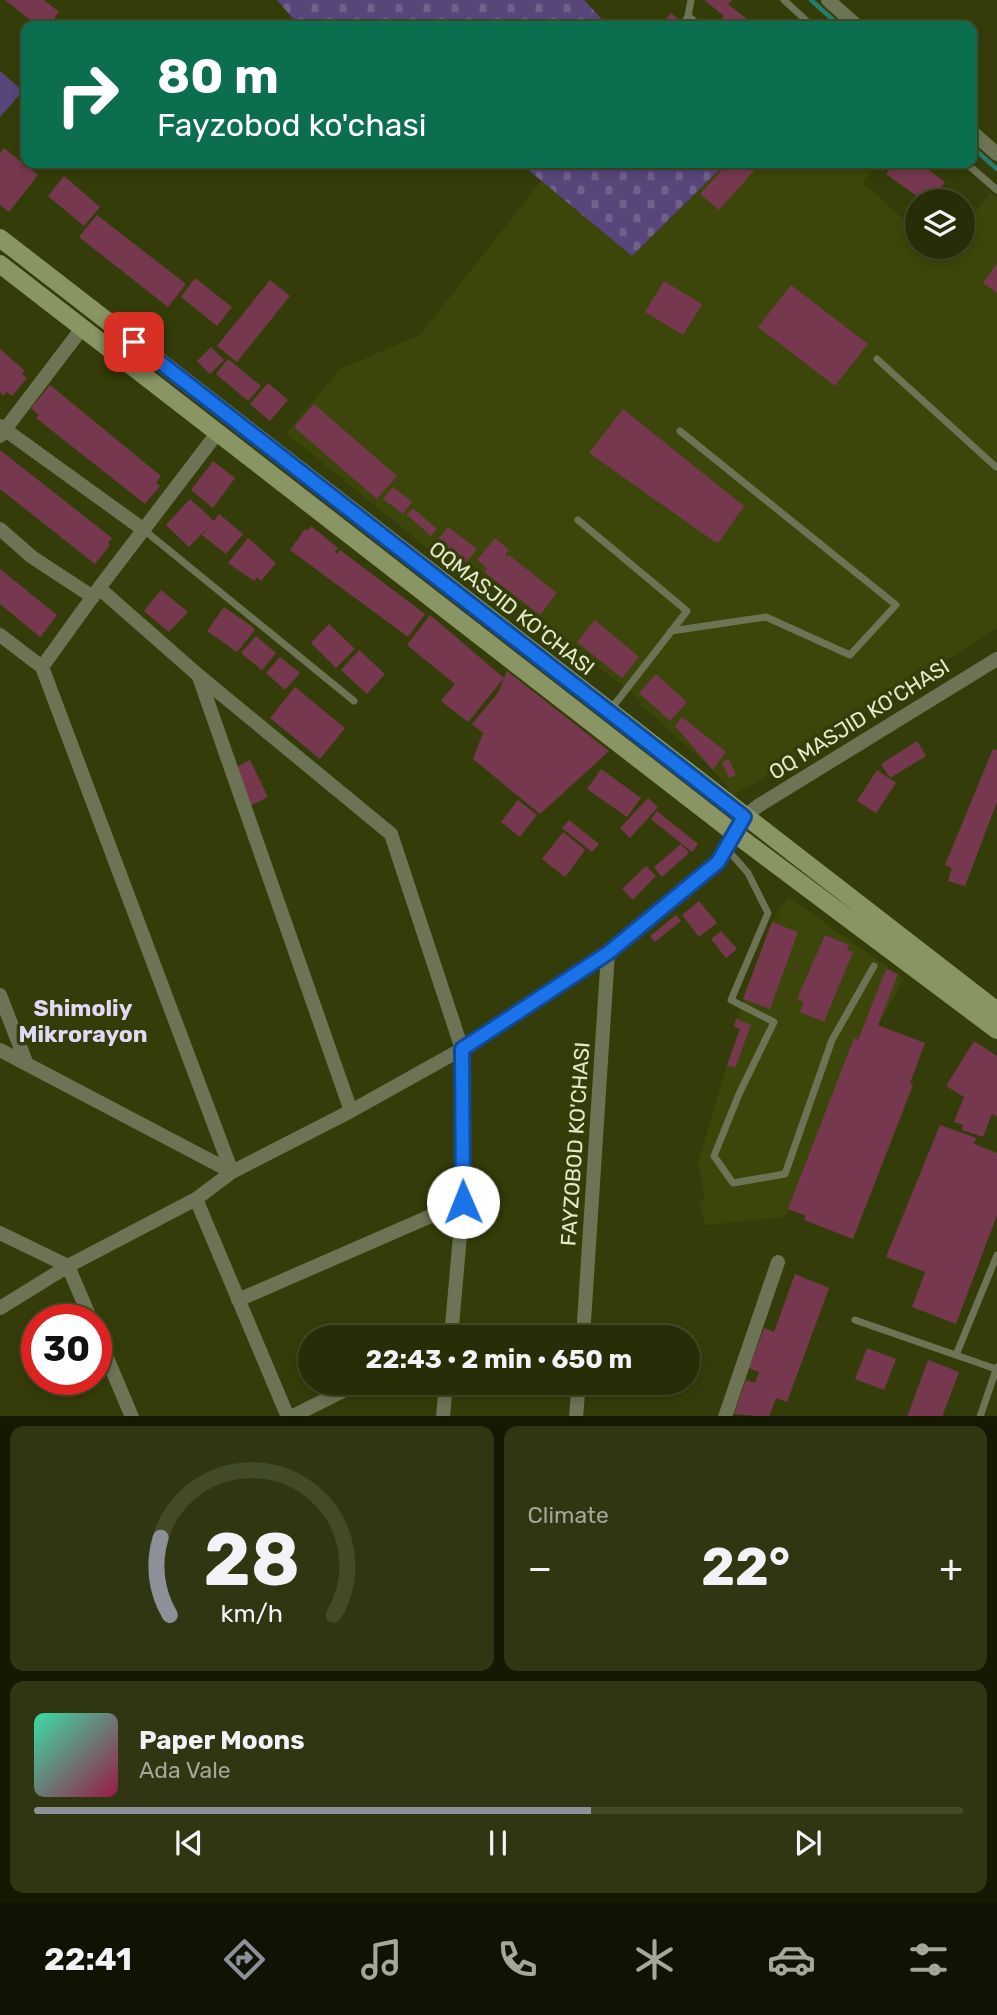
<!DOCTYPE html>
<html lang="en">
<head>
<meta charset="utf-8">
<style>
  :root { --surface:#272e07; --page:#2f3611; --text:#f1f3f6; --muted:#a4a89b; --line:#434a28; --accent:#8c9099 }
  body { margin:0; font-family:Rubik,sans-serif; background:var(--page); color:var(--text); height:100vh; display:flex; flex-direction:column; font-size:26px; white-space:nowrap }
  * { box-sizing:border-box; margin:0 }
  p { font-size:23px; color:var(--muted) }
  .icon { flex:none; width:38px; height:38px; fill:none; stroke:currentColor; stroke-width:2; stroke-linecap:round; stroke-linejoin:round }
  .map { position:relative; height:1416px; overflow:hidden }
  .sheet { display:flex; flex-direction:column; gap:10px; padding:10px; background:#151904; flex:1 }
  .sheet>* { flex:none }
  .banner { position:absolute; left:21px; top:21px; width:956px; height:147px; border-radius:14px; box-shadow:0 4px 10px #0003,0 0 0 2px var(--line); background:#0b6e4f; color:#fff; overflow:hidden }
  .buttons { position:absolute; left:905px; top:189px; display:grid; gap:14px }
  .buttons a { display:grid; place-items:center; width:70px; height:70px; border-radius:50%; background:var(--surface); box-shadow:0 4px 10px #0003,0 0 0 2px var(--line); font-size:35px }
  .speed { position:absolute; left:21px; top:1304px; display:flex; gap:14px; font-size:35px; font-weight:700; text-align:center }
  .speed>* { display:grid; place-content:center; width:91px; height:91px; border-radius:50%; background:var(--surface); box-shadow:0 4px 10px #0003,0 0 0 2px var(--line); line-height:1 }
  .speed .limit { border:10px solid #d22; background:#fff; color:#111 }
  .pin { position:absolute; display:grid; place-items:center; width:60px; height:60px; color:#fff; margin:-30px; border-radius:14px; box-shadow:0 4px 10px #0006 }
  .me { position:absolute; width:77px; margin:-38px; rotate:359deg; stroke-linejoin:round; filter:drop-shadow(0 0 5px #0008) }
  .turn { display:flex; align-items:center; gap:24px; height:147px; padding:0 21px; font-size:32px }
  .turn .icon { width:91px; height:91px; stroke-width:2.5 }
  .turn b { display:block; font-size:49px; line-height:60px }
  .big { font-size:52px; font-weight:700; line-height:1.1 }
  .sheet .widget { flex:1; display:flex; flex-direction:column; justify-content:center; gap:10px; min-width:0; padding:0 24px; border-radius:14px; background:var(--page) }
  .sheet .dial { align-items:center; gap:0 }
  .dial svg { height:182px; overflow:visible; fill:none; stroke:var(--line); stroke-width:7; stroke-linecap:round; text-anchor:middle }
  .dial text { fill:var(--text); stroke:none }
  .song { display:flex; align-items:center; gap:21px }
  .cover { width:84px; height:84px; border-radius:10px; background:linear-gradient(135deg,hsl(160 70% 55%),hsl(340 70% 35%)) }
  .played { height:7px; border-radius:4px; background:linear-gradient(90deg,var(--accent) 60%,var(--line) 60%) }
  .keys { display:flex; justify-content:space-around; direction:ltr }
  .heat { display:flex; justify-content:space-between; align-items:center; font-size:38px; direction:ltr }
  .sheet .tiles { flex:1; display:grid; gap:10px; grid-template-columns:1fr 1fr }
  .widget:last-child { grid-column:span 2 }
  .trip { position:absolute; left:298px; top:1325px; width:402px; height:70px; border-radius:35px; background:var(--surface); box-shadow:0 4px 10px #0003,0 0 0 2px var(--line); font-weight:700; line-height:70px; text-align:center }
  .dock { display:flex; height:112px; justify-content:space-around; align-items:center; background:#101203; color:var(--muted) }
  .dock .icon { width:49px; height:49px }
  .dock .active { color:var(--accent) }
  .dock b { font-size:32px; color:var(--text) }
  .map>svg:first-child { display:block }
  .built { fill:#3c460a }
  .green { fill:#58467a }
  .cemetery { fill:url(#cemetery-stones) }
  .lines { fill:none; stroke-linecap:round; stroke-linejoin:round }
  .stream { stroke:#257c6d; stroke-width:4.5 }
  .building { fill:#76384e }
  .lane { stroke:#6c7455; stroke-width:7 }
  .street { stroke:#6c7455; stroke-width:14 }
  .secondary { stroke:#899563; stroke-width:18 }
  .route-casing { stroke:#114b97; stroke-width:18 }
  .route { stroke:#1a73e8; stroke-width:12 }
  .labels { text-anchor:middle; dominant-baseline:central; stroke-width:7; stroke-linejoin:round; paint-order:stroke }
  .street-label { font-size:21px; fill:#e2eac9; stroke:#343d09 }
  .neighbourhood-label { font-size:23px; font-weight:bold; fill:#e2d9f6; stroke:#343d09 }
</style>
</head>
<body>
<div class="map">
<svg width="997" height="1417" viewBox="0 0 997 1417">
  <defs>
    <pattern id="cemetery-stones" width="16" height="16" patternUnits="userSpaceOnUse" patternTransform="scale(1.75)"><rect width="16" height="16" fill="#58467a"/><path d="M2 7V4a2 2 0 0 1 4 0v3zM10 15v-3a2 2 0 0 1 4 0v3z" fill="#70618c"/></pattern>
  </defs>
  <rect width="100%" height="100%" fill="#343d09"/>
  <path class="built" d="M726 163H879L863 183 917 231V247H935L940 251 944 247H962L963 226 991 193 997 199V628L750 786 733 794 713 770 641 705 642 701 495 586 475 573 470 579 453 568 454 561 438 557 286 433 340 369 420 335 542 180 632 256Z
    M788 897 904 979 878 1025 804 1215 788 1209 786 1217 705 1225 699 1202 705 1200 698 1163 727 1065 740 1029 734 1026 772 922Z"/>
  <path class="green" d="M0 71 23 91 0 117Z"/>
  <path class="cemetery" d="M277 0H584L608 26H299Z
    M520 163H726L632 256Z"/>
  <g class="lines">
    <path class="stream" d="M811 0 840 26
      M971 146 997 169"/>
  </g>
  <path class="building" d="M5 0H44L59 12 54 18 64 26H38Z
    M704 0H732L728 4 756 26H719L716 24 724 16Z
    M671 13 687 26H660Z
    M4 148 38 175 9 212 0 205V153Z
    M728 163H761L719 210 700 194Z
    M894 163H919L945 182 931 201H924L886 174Z
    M64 176 100 207 84 226 48 196Z
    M97 215 186 284 168 307 79 237Z
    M997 263V293L983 283Z
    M195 278 232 307 217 326 181 297Z
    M270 280 290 296 237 362 217 346Z
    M664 281 702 304 683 335 645 312Z
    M791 285 868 344 835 386 758 327Z
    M211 347 224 360 210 374 197 361Z
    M0 349 25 371 22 374 27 378 12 396 6 392 4 396 0 392Z
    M228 359 261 386 248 401 216 374Z
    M268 383 288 400 270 421 250 404Z
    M50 385 161 476 156 483 160 486 145 504 36 418 39 415 31 408Z
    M314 404 397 476 377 499 294 427Z
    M623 409 744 506 719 542H715L589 453Z
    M0 450 112 538 108 543 110 545 95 564 0 489Z
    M213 461 235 478 213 508 191 490Z
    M393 487 412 502 403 514 383 499Z
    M190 499 214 521 219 514 243 534 226 554 202 535 209 526 189 547 166 525Z
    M413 508 437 529 431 536 407 515Z
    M311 526 338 548 335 552 337 554 340 550 425 614 408 637 290 550 305 529 307 531Z
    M448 527 477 549 464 565 436 542Z
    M248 538 276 563 261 581 257 577 254 581 228 563Z
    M495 538 509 550 505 555 508 557 509 555 557 593 540 615 484 572 487 568 477 560Z
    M0 569 57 615 42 635 40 637 0 604Z
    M161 590 188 612 169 632 144 611Z
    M224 607 254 628V631L237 652 207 631Z
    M430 615 504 678 468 722 441 701 455 684 407 645Z
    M595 620 639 657 622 678 577 642Z
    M329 624 355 649 336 668 311 643Z
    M256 636 276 653 262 670 241 653Z
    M359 650 385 674 367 694 341 670Z
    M280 657 300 673 285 690 266 673Z
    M507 671 609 751 540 814 473 759 483 733 472 724 498 693Z
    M656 674 687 702 670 721 639 693Z
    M295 687 345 728 320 759 270 718Z
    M682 717 726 752 713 770 675 726Z
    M917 741 926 756 890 778 881 764Z
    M993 749 997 750V802L965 886 948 881 952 868 945 865Z
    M729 759 736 775 729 778 722 762Z
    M250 760 268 797 249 806 231 770Z
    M601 769 641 798 627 817 587 789Z
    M877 770 896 783 876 813 857 801Z
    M648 798 658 807 630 838 620 828Z
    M518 800 537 815 520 837 501 822Z
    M657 811 698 844 692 852 651 819Z
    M569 820 599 844 592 852 562 828Z
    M563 832 585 850 565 877 542 859Z
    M681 844 689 853 662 877 654 867Z
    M646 866 656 876 633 900 622 889Z
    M699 901 717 923 699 937 682 915Z
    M676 915 681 921 655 942 650 936Z
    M772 922 798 932 770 1009 743 999Z
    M721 931 737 949 726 958 711 939Z
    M825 935 849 945 847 950 853 952 824 1022 800 1012 804 1002 797 999Z
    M886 969 898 974 878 1025 925 1043 910 1083 913 1085 853 1239 804 1220 806 1216 788 1209 854 1038 858 1040Z
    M736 1019 751 1025 735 1068 727 1065 740 1029 734 1026Z
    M974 1041 997 1056V1117L992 1114 983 1137 962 1130 963 1125 954 1122 964 1097 946 1086Z
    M940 1125 976 1138 974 1144 997 1153V1215L956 1324 912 1307 925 1272 886 1257Z
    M795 1274 829 1288 787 1402 776 1398 769 1417 734 1414 746 1380 755 1383 759 1372 749 1368 764 1328 774 1332Z
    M867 1348 896 1359 884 1390 855 1379Z
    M928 1360 959 1372 942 1417H907Z"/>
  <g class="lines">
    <path class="lane" d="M784 0 812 26
      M688 16 700 26
      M683 26 688 16 691 0
      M966 163 997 190
      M877 359 996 467
      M578 520 687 611 611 709
      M144 530 354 701
      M671 631 766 617 850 655 896 605 680 431
      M725 847 748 873 768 913 731 1000 774 1022 739 1094 714 1156 733 1183 785 1174 832 1040 874 966
      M855 1320 996 1369
      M956 1355 997 1255
      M980 1417 997 1367"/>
    <path class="street" d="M828 0 857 26
      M971 131 997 154
      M0 426 144 530
      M0 436 83 327
      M0 529 32 557 93 597
      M99 588 198 675 391 834 462 1049 463 1202 451 1337
      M0 635 42 667 232 1172
      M42 667 99 588 218 432
      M199 677 351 1111
      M0 995 26 1062
      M0 1050 232 1172
      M196 1199 288 1417
      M0 1233 68 1266
      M68 1266 91 1320
      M238 1300 463 1202
      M0 1308 68 1266 196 1199 232 1172 351 1111 462 1049 608 953 717 862 744 817 758 806 997 659
      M96 1332 132 1417
      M583 1337 608 953
      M291 1417 361 1382
      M443 1417 446 1382
      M576 1417 579 1382
      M725 1417 778 1262"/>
    <path class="secondary" d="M0 238 997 1011
      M0 264 734 833 997 1030"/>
  </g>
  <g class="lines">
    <g class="route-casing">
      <path id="route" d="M134 342 744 817 718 862 608 953 462 1049 463 1202"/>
    </g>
    <use href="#route" class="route"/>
  </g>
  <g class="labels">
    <g class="street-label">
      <text transform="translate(512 608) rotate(38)">OQMASJID KO'CHASI</text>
      <text transform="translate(859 719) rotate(-32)">OQ MASJID KO'CHASI</text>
      <text transform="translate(575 1144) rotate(-86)">FAYZOBOD KO'CHASI</text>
    </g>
    <g class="neighbourhood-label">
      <text x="83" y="1008">Shimoliy<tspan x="83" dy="26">Mikrorayon</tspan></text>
    </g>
  </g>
</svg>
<div class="buttons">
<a><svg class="icon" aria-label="layers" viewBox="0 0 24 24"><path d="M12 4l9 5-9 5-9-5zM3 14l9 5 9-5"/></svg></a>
</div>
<div class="speed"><div class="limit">30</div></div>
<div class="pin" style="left:134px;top:342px;background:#d93025"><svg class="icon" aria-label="arrive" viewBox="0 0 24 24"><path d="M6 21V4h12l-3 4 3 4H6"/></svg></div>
<svg class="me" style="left:463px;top:1202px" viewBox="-20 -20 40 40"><circle r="19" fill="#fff"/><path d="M0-13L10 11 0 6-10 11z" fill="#1a73e8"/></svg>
<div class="trip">22:43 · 2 min · 650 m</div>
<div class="banner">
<div class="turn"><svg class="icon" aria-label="right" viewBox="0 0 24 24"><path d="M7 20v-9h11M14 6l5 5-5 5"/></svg><div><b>80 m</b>Fayzobod ko'chasi</div></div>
</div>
</div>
<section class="sheet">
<div class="tiles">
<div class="widget dial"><svg viewBox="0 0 100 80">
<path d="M14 69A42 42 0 1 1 86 69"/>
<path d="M14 69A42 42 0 0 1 10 35" stroke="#8c9099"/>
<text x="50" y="56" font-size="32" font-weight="700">28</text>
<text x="50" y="72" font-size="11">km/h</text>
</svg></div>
<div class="widget"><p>Climate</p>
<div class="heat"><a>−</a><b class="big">22°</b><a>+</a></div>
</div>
<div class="widget">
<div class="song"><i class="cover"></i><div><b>Paper Moons</b><p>Ada Vale</p></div></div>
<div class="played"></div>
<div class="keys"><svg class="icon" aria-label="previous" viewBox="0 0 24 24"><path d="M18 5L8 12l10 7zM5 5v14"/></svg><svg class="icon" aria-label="pause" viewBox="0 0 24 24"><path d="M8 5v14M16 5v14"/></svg><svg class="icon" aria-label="next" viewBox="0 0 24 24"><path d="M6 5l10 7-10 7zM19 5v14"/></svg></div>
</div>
</div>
</section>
<nav class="dock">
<b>22:41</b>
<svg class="icon active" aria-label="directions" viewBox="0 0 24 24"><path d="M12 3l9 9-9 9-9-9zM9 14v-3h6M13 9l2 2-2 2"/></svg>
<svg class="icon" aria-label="music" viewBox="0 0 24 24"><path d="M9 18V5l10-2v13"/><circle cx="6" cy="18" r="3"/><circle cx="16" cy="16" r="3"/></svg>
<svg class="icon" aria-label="phone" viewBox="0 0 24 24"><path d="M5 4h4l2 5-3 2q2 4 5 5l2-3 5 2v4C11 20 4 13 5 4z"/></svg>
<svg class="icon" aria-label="climate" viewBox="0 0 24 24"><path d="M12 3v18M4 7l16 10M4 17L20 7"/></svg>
<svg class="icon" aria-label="car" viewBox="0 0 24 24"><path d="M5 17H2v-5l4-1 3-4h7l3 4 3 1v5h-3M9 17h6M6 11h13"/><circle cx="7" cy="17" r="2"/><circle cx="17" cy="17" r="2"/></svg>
<svg class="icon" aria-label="filters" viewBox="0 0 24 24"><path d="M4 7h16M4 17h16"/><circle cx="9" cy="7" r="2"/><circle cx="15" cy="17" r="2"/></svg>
</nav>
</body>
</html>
